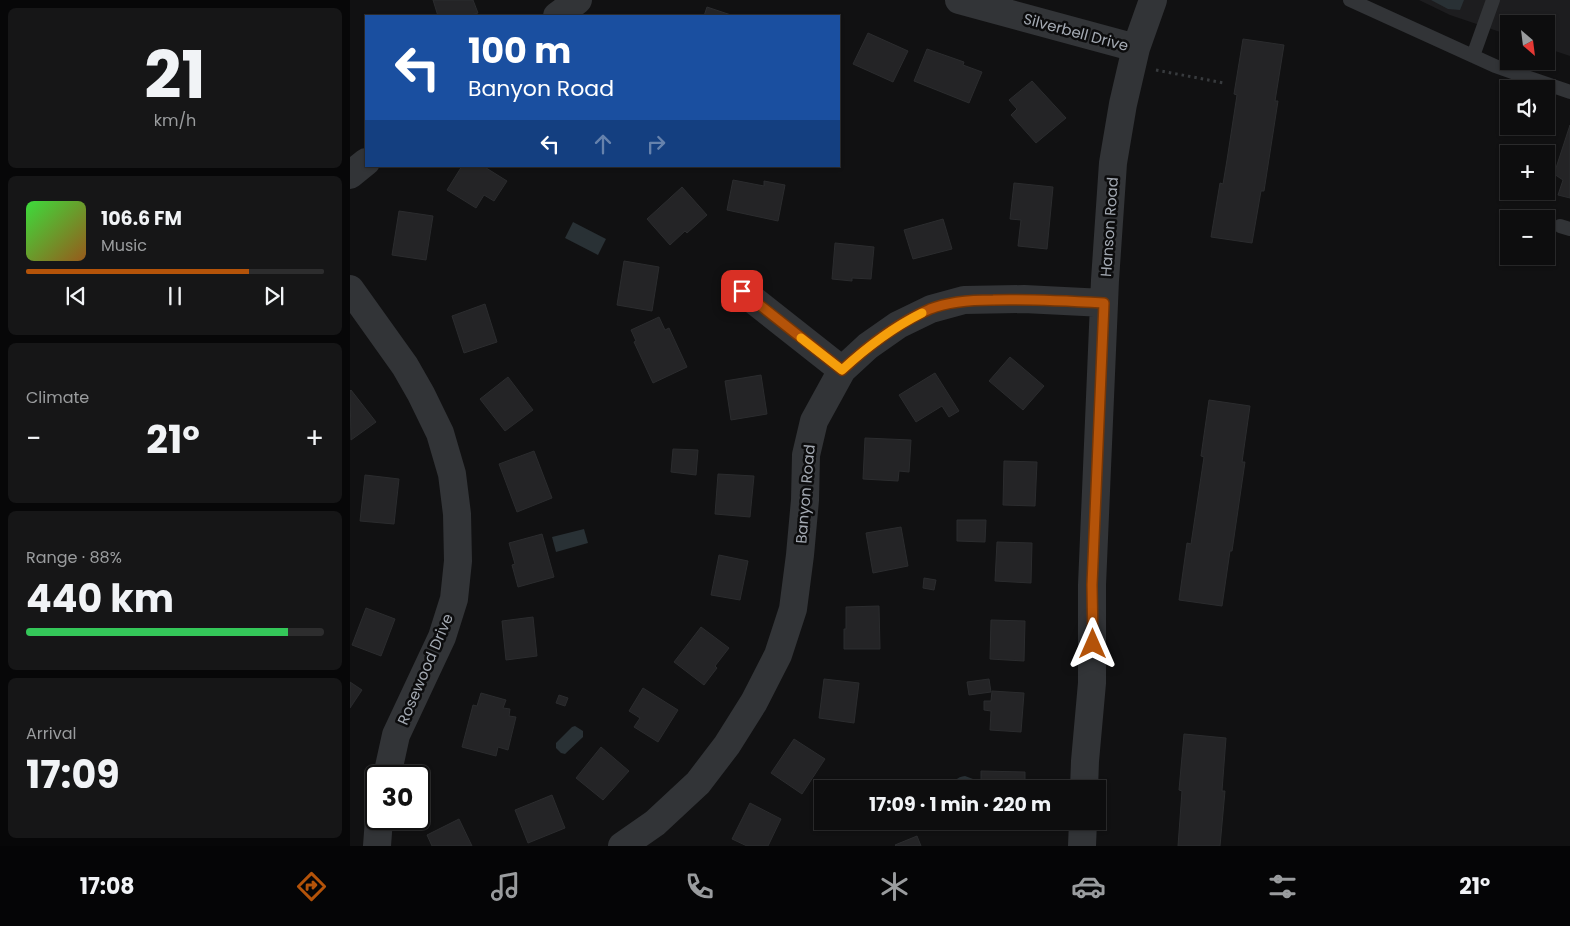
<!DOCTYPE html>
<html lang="en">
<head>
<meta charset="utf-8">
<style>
  :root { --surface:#0d0d0e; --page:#161617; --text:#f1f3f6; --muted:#9a9c9e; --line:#2d2d2e; --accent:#b45309 }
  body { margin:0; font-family:Poppins,sans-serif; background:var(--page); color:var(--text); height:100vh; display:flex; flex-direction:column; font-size:19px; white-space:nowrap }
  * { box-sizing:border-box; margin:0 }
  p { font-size:16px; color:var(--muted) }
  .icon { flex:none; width:28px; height:28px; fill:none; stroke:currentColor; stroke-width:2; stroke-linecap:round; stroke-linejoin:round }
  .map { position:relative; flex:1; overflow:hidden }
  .drawer { display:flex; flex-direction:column; gap:8px; padding:8px; background:#070708; width:350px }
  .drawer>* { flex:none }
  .guide { position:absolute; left:15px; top:15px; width:475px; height:152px; border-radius:0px; box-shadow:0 1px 4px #0004,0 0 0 1px var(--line); background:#1a4fa0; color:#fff; overflow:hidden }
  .needle { width:32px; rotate:152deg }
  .tools { position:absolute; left:1150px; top:15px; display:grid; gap:10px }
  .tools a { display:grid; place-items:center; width:55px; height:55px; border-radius:0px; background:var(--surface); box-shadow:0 1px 4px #0004,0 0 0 1px var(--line); font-size:25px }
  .speed { position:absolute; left:15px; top:765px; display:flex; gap:10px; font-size:25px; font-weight:700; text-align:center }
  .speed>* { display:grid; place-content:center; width:65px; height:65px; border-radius:50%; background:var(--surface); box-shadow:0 1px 4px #0004,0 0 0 1px var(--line); line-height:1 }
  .speed .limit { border:2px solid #111; border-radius:8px; background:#fff; color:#111 }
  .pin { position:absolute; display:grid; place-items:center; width:42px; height:42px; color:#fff; margin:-21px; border-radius:10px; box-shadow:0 2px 8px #0006 }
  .me { position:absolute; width:55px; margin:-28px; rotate:0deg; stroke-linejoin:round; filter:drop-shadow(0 0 4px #0008) }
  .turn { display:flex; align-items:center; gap:18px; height:105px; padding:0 20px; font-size:22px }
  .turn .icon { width:65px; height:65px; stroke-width:2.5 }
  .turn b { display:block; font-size:35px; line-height:42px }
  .lanes { display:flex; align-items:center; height:48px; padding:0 20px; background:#0003; justify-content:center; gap:25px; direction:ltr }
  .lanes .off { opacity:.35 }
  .big { font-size:38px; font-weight:700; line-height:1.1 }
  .drawer .card { flex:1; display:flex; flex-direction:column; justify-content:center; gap:8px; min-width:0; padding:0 18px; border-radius:8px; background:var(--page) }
  .drawer .dial { align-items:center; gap:0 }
  .dial b { font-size:65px; line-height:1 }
  .song { display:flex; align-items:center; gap:15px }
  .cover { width:60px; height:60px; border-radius:8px; background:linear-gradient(135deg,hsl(120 70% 55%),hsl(30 70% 35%)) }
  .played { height:5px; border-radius:2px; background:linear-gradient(90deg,var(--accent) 75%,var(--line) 75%) }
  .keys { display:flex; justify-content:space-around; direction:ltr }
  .heat { display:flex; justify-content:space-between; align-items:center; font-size:28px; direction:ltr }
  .charge { height:8px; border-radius:4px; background:linear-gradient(90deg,#34c759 88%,var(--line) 0) }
  .trip { position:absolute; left:464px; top:780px; width:292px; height:50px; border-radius:0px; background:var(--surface); box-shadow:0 1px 4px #0004,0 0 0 1px var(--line); font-weight:700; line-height:50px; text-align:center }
  .menu { display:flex; height:80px; justify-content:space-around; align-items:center; background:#050506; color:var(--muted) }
  .menu .icon { width:35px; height:35px }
  .menu .current { color:var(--accent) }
  .menu b { font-size:22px; color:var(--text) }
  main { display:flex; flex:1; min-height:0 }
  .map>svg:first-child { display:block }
  .built { fill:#1d1d1f }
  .water { fill:#293135 }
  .building { fill:#242426; stroke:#2b2c2e }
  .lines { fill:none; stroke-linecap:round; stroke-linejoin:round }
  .path { stroke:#383b3e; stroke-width:3; stroke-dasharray:2.5 4; stroke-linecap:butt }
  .lane { stroke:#323437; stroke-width:14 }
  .street { stroke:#323437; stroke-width:28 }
  .route-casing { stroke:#753606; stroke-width:12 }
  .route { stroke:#b45309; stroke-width:9 }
  .slow { stroke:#f59e0b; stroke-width:9 }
  .labels { text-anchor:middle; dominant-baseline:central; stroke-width:5; stroke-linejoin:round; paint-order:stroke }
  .street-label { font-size:15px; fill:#a3a9b2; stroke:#0c0c0d }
</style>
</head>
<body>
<main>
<section class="drawer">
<div class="card dial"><b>21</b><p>km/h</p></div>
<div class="card">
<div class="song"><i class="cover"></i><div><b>106.6 FM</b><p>Music</p></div></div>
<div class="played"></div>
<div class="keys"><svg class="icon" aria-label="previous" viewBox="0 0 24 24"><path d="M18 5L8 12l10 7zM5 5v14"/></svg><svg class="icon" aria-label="pause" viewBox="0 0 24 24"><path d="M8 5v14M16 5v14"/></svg><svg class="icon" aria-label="next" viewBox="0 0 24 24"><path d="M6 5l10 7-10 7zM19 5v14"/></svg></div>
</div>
<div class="card"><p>Climate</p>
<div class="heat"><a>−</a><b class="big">21°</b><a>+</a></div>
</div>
<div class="card"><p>Range · 88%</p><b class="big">440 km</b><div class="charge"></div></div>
<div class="card"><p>Arrival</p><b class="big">17:09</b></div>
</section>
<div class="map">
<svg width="1220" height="846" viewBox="0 0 1220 846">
  <rect width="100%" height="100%" fill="#111112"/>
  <path class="built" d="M1069 0H1220V56L1196 48V24H1159V35L1100 15Z"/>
  <path class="water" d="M1081 0H1114L1110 10 1098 9Z
    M223 222 256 239 248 255 215 238Z
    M234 529 238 543 206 552 202 537Z
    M225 726 233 731V737L215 754 211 753 206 748V743L222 727Z
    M615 776 623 779 627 789H602C603 781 607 777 615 776Z"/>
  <path class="building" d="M83 0H123L128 13 117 16H88Z
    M357 7 384 16H354Z
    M518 33 558 51 543 82 503 64Z
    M893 39 934 45 925 101H928L914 191H911L902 243 861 237 870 183 873 184 877 160 887 95 884 94Z
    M577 49 614 62 613 65 632 72 619 103 564 81Z
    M682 81 716 118 686 143 661 115 667 109 659 100Z
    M1220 125V198L1208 195 1213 180 1204 174Z
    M112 166H133L157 181 144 201 134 195 126 208 97 190Z
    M383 180 414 186V181L435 185 428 221 377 210Z
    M664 183 703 187 697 249 668 246 671 220 660 219Z
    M332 187 357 215 337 233 335 231 320 245 297 219Z
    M49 211 83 216 76 260 42 255Z
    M593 219 602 249 563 259 554 230Z
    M485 243 524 247 521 279 502 278V281L482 279Z
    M274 261 309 267 302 311 267 305Z
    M135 304 147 342 114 353 102 316Z
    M309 317 315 330 319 328 337 367 303 383 284 342 286 341 281 330Z
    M660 357 694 386 673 410 639 381Z
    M585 373 609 411 599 417 592 406 566 422 549 395Z
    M411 375 417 414 381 420 375 381Z
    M158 377 183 410 155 431 130 399Z
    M1 390 26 422 1 440 0 391Z
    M859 400 900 406 892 462H895L882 551H880L872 606 829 600 837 543 841 544 854 457 851 456Z
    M515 438 561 440 559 472 549 471 548 481 513 479Z
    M323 449 348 450 346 475 321 472Z
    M184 451 202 498 167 512 149 464Z
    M654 461 687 462 685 506 653 505Z
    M368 474 404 476 400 517 365 514Z
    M15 475 49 479 44 524 10 521Z
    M607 520H636L635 542 607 541Z
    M551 527 558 566 523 573 516 533Z
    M192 534 204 577 168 587 162 565 165 564 159 543Z
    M647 542 682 543 681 583 645 581Z
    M369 555 398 561 390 600 361 595Z
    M574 578 586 580 584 590 573 588Z
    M529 606 530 649H494V629H496V607Z
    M16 608 45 619 31 656 2 645Z
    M183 617 187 656 156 660 152 621Z
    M641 620 675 621 674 661 640 659Z
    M351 627 379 648 365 666 367 668 354 685 324 662Z
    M474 679 509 683 504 723 469 718Z
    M639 679 641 692 619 695 617 682Z
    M0 682 12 690 0 708Z
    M293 688 328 710 308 742 284 727 290 718 279 711Z
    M642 691 674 693 671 732 640 730 641 711 634 710V701H641Z
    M131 693 156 700 153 708 160 709 159 716 166 717 158 750 148 747 146 756 112 747 123 705 127 706Z
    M209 695 218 698 215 706 206 703Z
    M834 734 876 738 872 791H875L870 846H828L832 791 829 790Z
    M444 739 475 759 452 794 421 773Z
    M251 747 279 771 253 800 226 778Z
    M631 771 675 772V789H639V787H631Z
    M202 795 215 828 178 843 165 810Z
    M400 803 431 819 418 846H397L382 839Z
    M109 819 122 846H82L77 835Z
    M567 836 571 846H546L545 845Z"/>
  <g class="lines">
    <path class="path" d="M806 70 874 83"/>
    <path class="lane" d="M1000 0 1145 66 1220 92
      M1123 56 1143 0
      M1210 226 1220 229"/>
    <path class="street" d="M609 0 786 48
      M207 16 228 0
      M0 175 16 162
      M0 289 55 366 71 394 90 433 102 474 107 514 108 561 104 599 92 637 46 735 37 776
      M392 291 492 370
      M734 789 735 761 742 683V585L755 280 763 163 773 104 786 48 803 0
      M27 846 29 819
      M272 846 305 823 348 783 377 745 404 702 428 655 443 609 450 555 455 500 456 455 464 421 492 370 518 346 548 325 581 309 614 300 674 299 754 303
      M732 846 733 821"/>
  </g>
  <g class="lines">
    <g class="route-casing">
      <path id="route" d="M392 291 492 370C519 345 546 324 580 309 600 301 622 300 643 300 680 299 717 301 754 303L742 585 743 644"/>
    </g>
    <use href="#route" class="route"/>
    <path class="slow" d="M451 338 492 370C517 347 542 328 572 313"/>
  </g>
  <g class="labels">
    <g class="street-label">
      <text transform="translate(726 32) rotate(15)">Silverbell Drive</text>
      <text transform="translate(759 227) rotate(-86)">Hanson Road</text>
      <text transform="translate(455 494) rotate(-85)">Banyon Road</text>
      <text transform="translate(75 669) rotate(-67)">Rosewood Drive</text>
    </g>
  </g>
</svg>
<div class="tools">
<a><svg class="needle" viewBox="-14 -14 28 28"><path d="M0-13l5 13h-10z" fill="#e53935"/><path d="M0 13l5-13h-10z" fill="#9a9c9e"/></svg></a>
<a><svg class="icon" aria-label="sound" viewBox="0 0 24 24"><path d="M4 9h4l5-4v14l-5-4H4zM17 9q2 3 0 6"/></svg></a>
<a>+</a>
<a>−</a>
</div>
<div class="speed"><div class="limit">30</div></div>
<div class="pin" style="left:392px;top:291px;background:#d93025"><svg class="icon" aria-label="arrive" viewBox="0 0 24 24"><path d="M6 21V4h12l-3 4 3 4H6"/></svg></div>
<svg class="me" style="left:743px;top:644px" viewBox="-20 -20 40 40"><path d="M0-17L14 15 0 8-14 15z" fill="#b45309" stroke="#fff" stroke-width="4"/></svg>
<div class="trip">17:09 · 1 min · 220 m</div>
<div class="guide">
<div class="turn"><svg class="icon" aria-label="left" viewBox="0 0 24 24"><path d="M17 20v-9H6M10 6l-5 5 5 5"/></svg><div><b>100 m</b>Banyon Road</div></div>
<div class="lanes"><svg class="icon" aria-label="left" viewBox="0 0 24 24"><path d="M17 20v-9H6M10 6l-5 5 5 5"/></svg><svg class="icon off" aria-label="ahead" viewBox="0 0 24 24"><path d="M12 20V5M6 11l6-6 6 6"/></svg><svg class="icon off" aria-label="right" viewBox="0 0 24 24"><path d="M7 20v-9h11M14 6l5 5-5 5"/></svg></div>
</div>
</div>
</main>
<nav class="menu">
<b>17:08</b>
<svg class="icon current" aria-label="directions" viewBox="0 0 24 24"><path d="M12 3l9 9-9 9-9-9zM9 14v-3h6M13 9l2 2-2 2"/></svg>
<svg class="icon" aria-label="music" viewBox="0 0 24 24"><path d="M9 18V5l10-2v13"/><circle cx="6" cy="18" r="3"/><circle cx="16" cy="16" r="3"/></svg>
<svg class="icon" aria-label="phone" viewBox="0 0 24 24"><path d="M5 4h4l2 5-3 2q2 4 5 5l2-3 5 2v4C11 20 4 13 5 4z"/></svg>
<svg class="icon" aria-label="climate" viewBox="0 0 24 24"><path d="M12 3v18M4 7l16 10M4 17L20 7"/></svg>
<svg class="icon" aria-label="car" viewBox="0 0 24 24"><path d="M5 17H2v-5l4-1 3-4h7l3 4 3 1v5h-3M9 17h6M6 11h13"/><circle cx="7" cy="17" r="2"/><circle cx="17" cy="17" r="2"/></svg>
<svg class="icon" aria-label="filters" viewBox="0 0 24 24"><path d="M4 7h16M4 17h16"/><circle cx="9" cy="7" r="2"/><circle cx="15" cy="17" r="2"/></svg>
<b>21°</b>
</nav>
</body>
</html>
